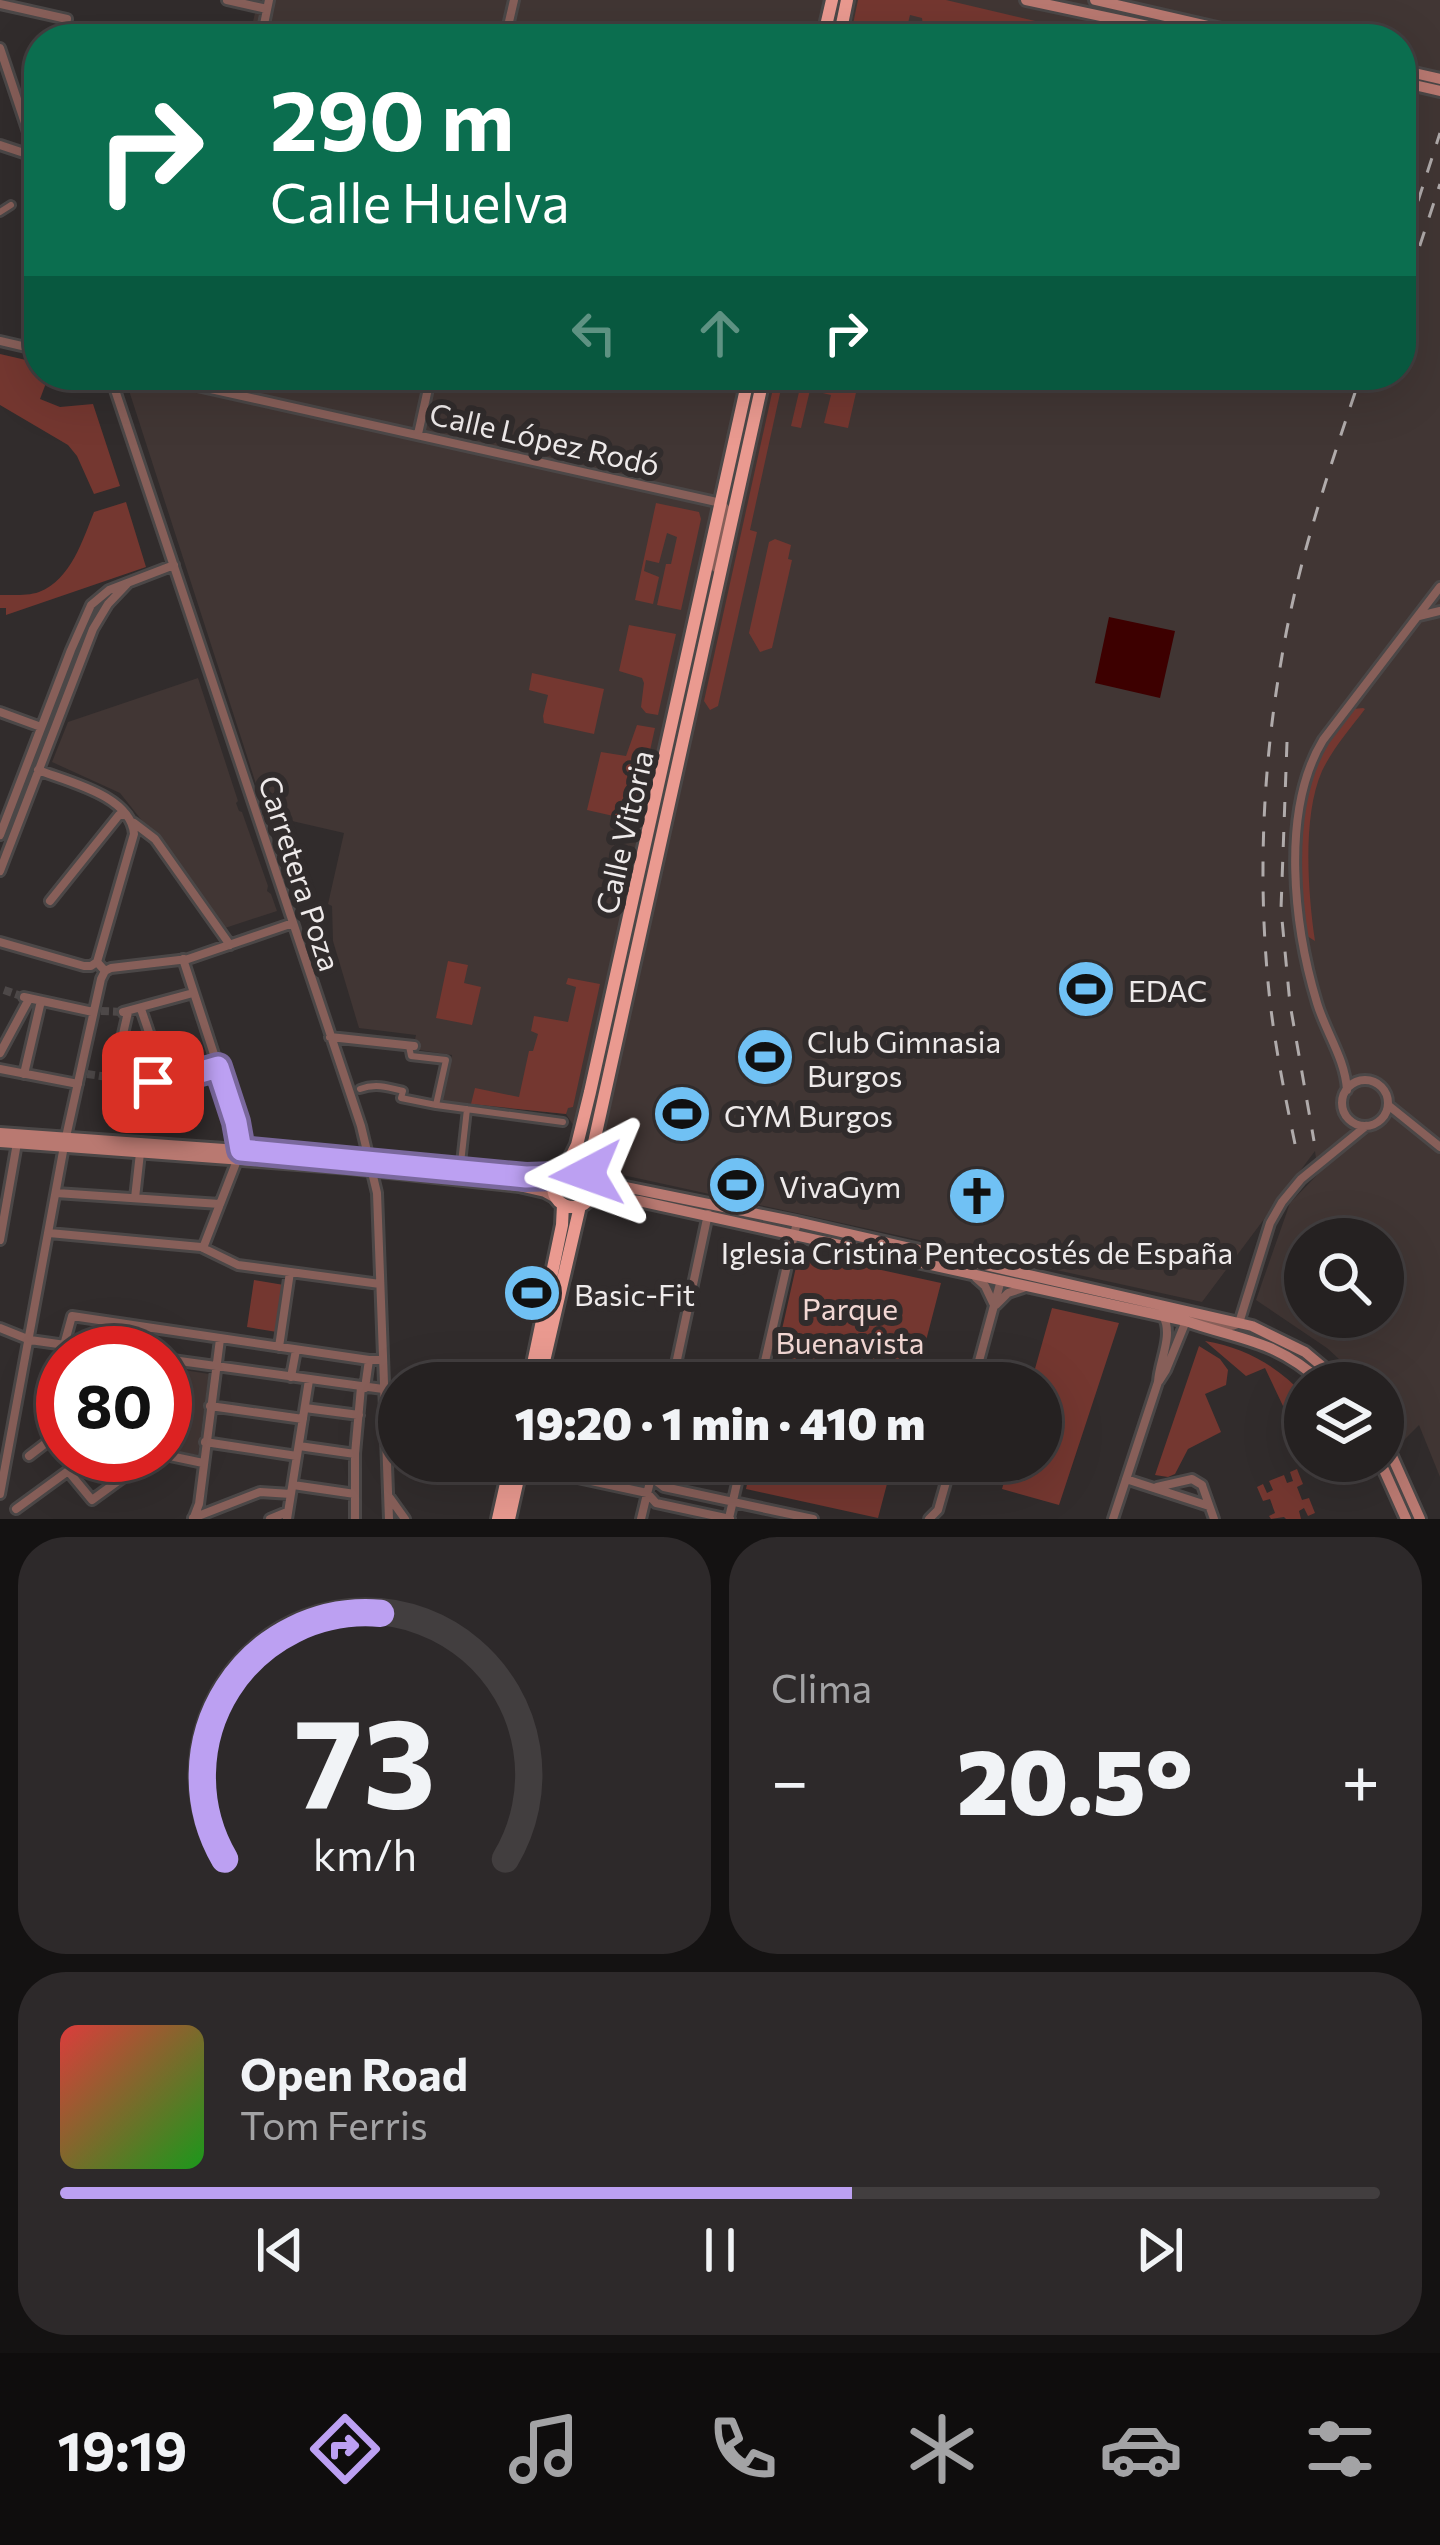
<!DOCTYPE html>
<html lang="es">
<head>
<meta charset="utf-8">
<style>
  :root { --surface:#252121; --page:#2d292a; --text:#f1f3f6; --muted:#a3a3a5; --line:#423e3f; --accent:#bca0f2 }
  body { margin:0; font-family:Commissioner,sans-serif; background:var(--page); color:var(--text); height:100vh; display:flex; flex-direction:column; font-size:45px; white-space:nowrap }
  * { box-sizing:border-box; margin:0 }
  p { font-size:39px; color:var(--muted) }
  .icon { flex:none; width:66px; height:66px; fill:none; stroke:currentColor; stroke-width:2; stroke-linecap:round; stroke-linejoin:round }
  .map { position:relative; height:1519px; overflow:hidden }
  .side { display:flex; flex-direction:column; gap:18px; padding:18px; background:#141212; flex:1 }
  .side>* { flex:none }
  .hud { position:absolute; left:24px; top:24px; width:1392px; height:366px; border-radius:48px; box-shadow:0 12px 48px #0002,0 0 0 3px var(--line); background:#0b6e4f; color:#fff; overflow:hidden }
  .fabs { position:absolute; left:1284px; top:1218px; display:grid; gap:24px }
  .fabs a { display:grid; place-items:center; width:120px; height:120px; border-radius:50%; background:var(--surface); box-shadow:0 12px 48px #0002,0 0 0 3px var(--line); font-size:60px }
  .speed { position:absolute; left:36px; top:1326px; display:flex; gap:24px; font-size:60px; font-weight:700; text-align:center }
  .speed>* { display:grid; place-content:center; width:156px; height:156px; border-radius:50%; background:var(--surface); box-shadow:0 12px 48px #0002,0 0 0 3px var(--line); line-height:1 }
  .speed .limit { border:18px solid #d22; background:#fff; color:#111 }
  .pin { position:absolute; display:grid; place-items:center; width:102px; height:102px; color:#fff; margin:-51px; border-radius:24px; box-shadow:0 6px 18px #0006 }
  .me { position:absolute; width:132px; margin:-66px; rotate:266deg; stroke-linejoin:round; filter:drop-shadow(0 0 9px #0008) }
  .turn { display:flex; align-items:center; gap:42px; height:252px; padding:0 48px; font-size:54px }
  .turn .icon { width:156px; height:156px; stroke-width:2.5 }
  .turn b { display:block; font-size:84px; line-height:102px }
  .lanes { display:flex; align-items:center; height:114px; padding:0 48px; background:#0003; justify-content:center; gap:60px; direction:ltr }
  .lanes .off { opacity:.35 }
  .big { font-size:90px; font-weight:800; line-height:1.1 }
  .side .card { flex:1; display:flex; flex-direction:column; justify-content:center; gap:18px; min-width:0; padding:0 42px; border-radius:48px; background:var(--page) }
  .side .dial { align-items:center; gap:0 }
  .dial svg { height:312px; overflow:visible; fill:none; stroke:var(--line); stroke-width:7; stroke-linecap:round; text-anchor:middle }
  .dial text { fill:var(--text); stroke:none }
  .song { display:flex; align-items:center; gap:36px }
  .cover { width:144px; height:144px; border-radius:18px; background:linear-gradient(135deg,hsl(0 70% 55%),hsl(120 70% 35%)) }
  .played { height:12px; border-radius:6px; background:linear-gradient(90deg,var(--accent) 60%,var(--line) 60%) }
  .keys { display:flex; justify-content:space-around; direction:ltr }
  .heat { display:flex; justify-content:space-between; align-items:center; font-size:66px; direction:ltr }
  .side .tiles { flex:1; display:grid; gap:18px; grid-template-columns:1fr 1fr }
  .card:last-child { grid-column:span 2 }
  .trip { position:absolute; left:378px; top:1362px; width:684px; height:120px; border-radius:60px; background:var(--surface); box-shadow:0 12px 48px #0002,0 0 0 3px var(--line); font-weight:800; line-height:120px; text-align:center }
  .menu { display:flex; height:192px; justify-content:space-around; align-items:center; background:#0f0d0d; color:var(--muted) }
  .menu .icon { width:84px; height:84px }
  .menu .active { color:var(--accent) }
  .menu b { font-size:54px; color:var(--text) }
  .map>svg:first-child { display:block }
  .built { fill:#413634; fill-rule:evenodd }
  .green { fill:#743730 }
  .water { fill:#3d0000 }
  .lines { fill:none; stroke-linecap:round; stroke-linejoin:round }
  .minor-tunnel { stroke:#4d4848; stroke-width:8; stroke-dasharray:8 4; stroke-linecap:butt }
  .pedestrian-casing { stroke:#4b4747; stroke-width:12 }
  .minor-casing { stroke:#4b4747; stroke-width:14 }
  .secondary-casing { stroke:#4b4747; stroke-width:16 }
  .trunk-casing { stroke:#4b4747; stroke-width:18 }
  .pedestrian { stroke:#875f59; stroke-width:6 }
  .minor { stroke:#875f59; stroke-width:8 }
  .secondary { stroke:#b97971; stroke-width:10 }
  .trunk { stroke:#ea9a90; stroke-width:12 }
  .rail { stroke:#b0abab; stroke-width:3; stroke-dasharray:15 15; stroke-linecap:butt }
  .route-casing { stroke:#7a689d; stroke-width:30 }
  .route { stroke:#bca0f2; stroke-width:21 }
  .labels { text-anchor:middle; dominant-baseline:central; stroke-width:12; stroke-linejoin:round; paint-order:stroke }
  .street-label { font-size:30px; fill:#eeeaea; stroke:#312c2c }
  .poi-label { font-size:30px; fill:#eeeaea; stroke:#312c2c; text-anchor:start }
  .park-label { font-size:30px; fill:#f3d8d4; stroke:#312c2c }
</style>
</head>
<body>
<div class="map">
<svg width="1440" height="1519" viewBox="0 0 1440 1519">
  <rect width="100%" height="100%" fill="#312c2c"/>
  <path class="built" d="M258 0H1440V1477L1419 1425 1403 1441 1383 1405V1383H1365L1327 1348 1256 1300 1290 1203 1318 1174 1315 1151 1202 1302 609 1172 601 1168 566 1114 442 1101 452 1055 413 1049 416 1035 359 1028 333 941 332 906 328 904 344 833 266 815 124 375H1401V39H249ZM1305 1239H1383V1317H1305Z
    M198 678 238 801 236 803 239 811 242 812 268 886 267 891 271 894 277 911 222 929 170 856 120 793 52 762 68 722Z
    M184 1370 209 1374 198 1455 168 1450 165 1447V1407L180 1396Z"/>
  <path class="green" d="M858 0H946L1112 39H930L924 34 922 18 910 15 904 39H850Z
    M0 354 39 363V375H49L40 399 60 407 93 404 120 486 94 494 77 456 68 445 0 405Z
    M776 375H784L750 530 757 532 720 697 718 706 710 710 704 701Z
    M803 375H860L848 428 824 423 831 395 810 390 801 428 791 426Z
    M126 502 146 567 6 615V608H0V595C12 595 28 596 39 592 71 580 83 539 94 512Z
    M656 503 699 512 701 519 681 610 657 605 666 564H671L677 537 667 533 659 563 646 560 644 571 659 577 653 604 635 600Z
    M775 539 791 545 788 559 792 560 772 648 760 652 749 633 769 542Z
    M629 625 676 634 658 715 646 713 641 707 644 683 642 678 619 671Z
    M532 673 604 689 594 734 544 723 543 716 548 695 529 690Z
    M1363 708 1365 709C1350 729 1333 748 1322 771 1302 816 1308 894 1315 941L1307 936C1300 882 1292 816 1315 764 1325 744 1340 727 1353 709Z
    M637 725 655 728 633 827H630L631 820 587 810 601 752 626 756Z
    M448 961 468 965 464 983 481 987 472 1025 436 1018Z
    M568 978 600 984 573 1107 568 1108 566 1114 471 1104 475 1088 519 1097 529 1051H533L538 1034 531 1031 534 1016 568 1022 576 987 566 984Z
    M808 1254 941 1283 915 1383H770L798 1258Z
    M254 1280 284 1285 277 1332 247 1327Z
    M1052 1308 1119 1323 1059 1505 1002 1489 1010 1461H1041V1383H1031Z
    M1205 1341C1246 1348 1277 1366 1305 1396L1283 1406 1265 1368 1246 1376Z
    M1199 1346 1220 1359 1228 1370 1226 1385 1205 1394 1221 1432 1188 1449 1175 1474 1168 1477 1155 1475Z
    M752 1461H893L878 1518 746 1489Z
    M1297 1469 1303 1484 1297 1487 1302 1500 1309 1498 1315 1513 1308 1516 1304 1508 1299 1511 1301 1519H1286L1284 1517 1271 1519 1269 1516 1275 1513 1270 1499 1263 1501 1257 1487 1263 1484 1267 1493 1273 1490 1269 1481 1284 1475 1287 1483 1293 1481 1290 1472Z"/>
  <path class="water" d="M1109 617 1175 631 1160 698 1095 683Z"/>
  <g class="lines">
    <path class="minor-tunnel" d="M4 990 24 997
      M101 1011 123 1012
      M87 1074 108 1077"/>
    <g class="pedestrian-casing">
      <path id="pedestrian" d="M0 212 11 205
        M409 1046 411 1056 446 1060 436 1105
        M360 1089C375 1083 388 1087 403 1091L401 1098 436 1105 563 1122
        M461 1163 467 1109"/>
    </g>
    <g class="minor-casing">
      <path id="minor" d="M227 0 267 9
        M0 4 67 19 62 39
        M261 39 269 0
        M505 39 514 0
        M0 48 39 165
        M0 145 36 157
        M0 341 39 350
        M110 375 361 1126 377 1193 389 1519
        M148 375 721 503 726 509V515L716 568
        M418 434 431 375
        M1419 616 1440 611
        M0 712 41 727
        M38 770C69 782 131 796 134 834L97 962 105 971
        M134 823 155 839 230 945
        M0 835 71 650 91 605 109 590 174 565
        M0 871 93 629 108 604 127 584
        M50 901 119 815H126
        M0 942 84 966H91L97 962
        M183 959 236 1122 241 1150 203 1248
        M105 971 111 968 188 959 293 923
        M24 997 93 1012
        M141 1009 166 1082
        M123 1012 193 993
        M330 1037 414 1046
        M0 1053 29 999
        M0 1069 78 1084
        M24 1074 41 1001
        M108 1077C157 1085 171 1080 218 1067
        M113 1078 128 1012
        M1342 1103a23 23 0 1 1 46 0a23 23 0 1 1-46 0Z
        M1347 1090C1345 1058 1326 1033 1317 1003 1294 927 1280 811 1323 740L1440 587
        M1388 1105 1440 1147
        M56 1193 220 1204
        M135 1198 140 1153
        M49 1233 201 1247 238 1265 380 1284
        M0 1240 17 1143
        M976 1278 985 1286 994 1305
        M996 1305 1008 1293 1023 1288
        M1239 1323 1270 1223 1282 1202 1301 1179 1366 1126
        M0 1328 30 1340 122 1353
        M64 1345 72 1316 369 1360H383
        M279 1347 290 1272
        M140 1353 145 1327
        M165 1359 383 1389
        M291 1377 296 1350
        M1159 1381 1166 1370 1186 1321C1204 1318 1223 1333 1239 1323
        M672 1383 708 1214
        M760 1383 797 1222
        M973 1383 1001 1280
        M365 1388 369 1360
        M165 1400 176 1393
        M210 1406 303 1419
        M305 1408 359 1415
        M205 1442 297 1456
        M299 1446 355 1454
        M165 1455 203 1463
        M29 1456 63 1430
        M522 1466 647 1493 656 1503 730 1519
        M68 1471 92 1500 154 1455
        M651 1477 664 1487 813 1519
        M1126 1479 1209 1506
        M293 1485 355 1494
        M1202 1485 1214 1519
        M1157 1487 1192 1479 1202 1485
        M0 1494 64 1146 101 979 105 971
        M390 1498 405 1519
        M16 1509 90 1455
        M194 1517 199 1504 220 1339
        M193 1518 260 1492 291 1494
        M729 1518 742 1461
        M270 1519 287 1512
        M287 1519 309 1380
        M355 1519V1454L361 1387
        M641 1519 655 1461
        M929 1519 938 1510 952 1461
        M1113 1519 1158 1382C1159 1361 1174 1335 1163 1316"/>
    </g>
    <g class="secondary-casing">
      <path id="secondary" d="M1026 0 1209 39
        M1095 0 1265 39
        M1401 70 1440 79
        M1401 82 1440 91
        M0 1133 281 1153 531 1177 557 1176
        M0 1142 351 1168 519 1186 545 1192 556 1198
        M591 1180 797 1222 1252 1326 1305 1352 1342 1383
        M589 1199 597 1197 639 1201 1186 1321C1243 1341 1274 1339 1323 1383
        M1383 1436 1420 1519
        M1380 1461 1406 1519"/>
    </g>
    <g class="trunk-casing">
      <path id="trunk" d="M823 39 832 0
        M839 39 847 0
        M553 1187a20 20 0 1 1 40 0a20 20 0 1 1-40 0Z
        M565 1169 577 1145 590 1092 749 375
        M587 1174 764 375
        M529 1383 562 1225 563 1205
        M539 1383 580 1206
        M498 1519 511 1461
        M509 1519 522 1461"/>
    </g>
    <use href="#pedestrian" class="pedestrian"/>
    <use href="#minor" class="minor"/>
    <use href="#secondary" class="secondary"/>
    <use href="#trunk" class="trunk"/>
    <path class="rail" d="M1418 201 1440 133
      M1401 303 1440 184
      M1287 742 1281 909 1290 1004 1314 1141
      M1295 1144C1284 1091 1273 1037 1268 982 1258 874 1263 763 1282 656 1298 560 1330 467 1361 375"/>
  </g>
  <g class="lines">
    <g class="route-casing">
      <path id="route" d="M153 1082H166L218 1067 236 1122 241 1150 526 1177 557 1176 571 1168 587 1174"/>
    </g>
    <use href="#route" class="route"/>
  </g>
  <defs>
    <g id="stadium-disc" transform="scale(3)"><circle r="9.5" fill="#70c1f4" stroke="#312c2c"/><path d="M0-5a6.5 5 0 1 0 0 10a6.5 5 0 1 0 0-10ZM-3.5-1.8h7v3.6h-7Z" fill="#111"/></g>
    <g id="church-disc" transform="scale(3)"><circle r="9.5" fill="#70c1f4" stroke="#312c2c"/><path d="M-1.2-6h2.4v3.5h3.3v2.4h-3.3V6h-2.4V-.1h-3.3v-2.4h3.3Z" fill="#111"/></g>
  </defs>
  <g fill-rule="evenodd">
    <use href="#stadium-disc" x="1086" y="989"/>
    <use href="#stadium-disc" x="765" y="1057"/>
    <use href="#stadium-disc" x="682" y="1114"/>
    <use href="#stadium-disc" x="737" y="1185"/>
    <use href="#church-disc" x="977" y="1196"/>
    <use href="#stadium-disc" x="532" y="1293"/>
  </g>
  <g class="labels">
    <g class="street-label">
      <text transform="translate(545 438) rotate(13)">Calle López Rodó</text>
      <text transform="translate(623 832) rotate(-77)">Calle Vitoria</text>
      <text transform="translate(301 873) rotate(72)">Carretera Poza</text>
    </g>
    <g class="poi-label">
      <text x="1128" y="989">EDAC</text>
      <text x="807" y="1040">Club Gimnasia<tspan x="807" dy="34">Burgos</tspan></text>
      <text x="724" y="1114">GYM Burgos</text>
      <text x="779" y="1185">VivaGym</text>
      <text x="977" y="1251" text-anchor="middle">Iglesia Cristina Pentecostés de España</text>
      <text x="574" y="1293">Basic-Fit</text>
    </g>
    <g class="park-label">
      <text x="850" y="1307">Parque<tspan x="850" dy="34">Buenavista</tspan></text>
    </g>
  </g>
</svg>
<div class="fabs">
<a><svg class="icon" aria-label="search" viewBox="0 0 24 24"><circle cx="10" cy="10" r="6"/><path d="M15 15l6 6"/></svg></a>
<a><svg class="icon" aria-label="layers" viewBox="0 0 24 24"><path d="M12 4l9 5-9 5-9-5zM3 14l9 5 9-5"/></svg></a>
</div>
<div class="speed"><div class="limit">80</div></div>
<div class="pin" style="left:153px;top:1082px;background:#d93025"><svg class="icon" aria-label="arrive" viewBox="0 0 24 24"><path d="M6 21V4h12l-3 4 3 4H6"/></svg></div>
<svg class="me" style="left:587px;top:1174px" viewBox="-20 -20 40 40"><path d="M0-17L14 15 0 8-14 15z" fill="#bca0f2" stroke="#fff" stroke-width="4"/></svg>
<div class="trip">19:20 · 1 min · 410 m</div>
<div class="hud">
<div class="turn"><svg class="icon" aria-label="right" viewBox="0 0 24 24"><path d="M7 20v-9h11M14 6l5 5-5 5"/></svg><div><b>290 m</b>Calle Huelva</div></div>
<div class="lanes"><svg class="icon off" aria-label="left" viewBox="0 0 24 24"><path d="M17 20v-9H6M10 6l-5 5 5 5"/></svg><svg class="icon off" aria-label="ahead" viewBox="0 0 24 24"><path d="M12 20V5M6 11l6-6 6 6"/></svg><svg class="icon" aria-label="right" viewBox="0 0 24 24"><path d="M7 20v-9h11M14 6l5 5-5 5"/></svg></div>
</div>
</div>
<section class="side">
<div class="tiles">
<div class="card dial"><svg viewBox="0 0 100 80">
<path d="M14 69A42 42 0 1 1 86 69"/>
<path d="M14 69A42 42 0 0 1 54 6" stroke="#bca0f2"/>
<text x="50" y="56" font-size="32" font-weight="700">73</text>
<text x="50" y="72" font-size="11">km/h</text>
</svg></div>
<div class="card"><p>Clima</p>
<div class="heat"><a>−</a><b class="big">20.5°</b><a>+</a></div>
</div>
<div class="card">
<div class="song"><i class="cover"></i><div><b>Open Road</b><p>Tom Ferris</p></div></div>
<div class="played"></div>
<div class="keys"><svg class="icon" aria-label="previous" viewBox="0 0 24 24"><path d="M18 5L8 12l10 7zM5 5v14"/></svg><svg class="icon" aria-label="pause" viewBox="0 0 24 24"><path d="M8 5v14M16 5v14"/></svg><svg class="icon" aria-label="next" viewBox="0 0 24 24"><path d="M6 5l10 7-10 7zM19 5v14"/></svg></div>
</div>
</div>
</section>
<nav class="menu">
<b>19:19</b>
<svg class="icon active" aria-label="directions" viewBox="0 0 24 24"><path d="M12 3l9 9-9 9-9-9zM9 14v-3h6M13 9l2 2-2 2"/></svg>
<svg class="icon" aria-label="music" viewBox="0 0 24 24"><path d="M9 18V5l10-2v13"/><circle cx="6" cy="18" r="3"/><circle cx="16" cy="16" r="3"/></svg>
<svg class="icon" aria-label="phone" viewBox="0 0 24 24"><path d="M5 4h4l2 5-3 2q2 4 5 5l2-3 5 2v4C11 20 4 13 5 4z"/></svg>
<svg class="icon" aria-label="climate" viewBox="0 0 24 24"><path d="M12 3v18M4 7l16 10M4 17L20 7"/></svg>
<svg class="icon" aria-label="car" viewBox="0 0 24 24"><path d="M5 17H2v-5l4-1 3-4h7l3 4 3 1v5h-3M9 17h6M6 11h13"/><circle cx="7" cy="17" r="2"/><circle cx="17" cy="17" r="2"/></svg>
<svg class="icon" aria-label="filters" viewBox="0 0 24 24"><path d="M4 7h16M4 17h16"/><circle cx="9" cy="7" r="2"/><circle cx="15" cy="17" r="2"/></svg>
</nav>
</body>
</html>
